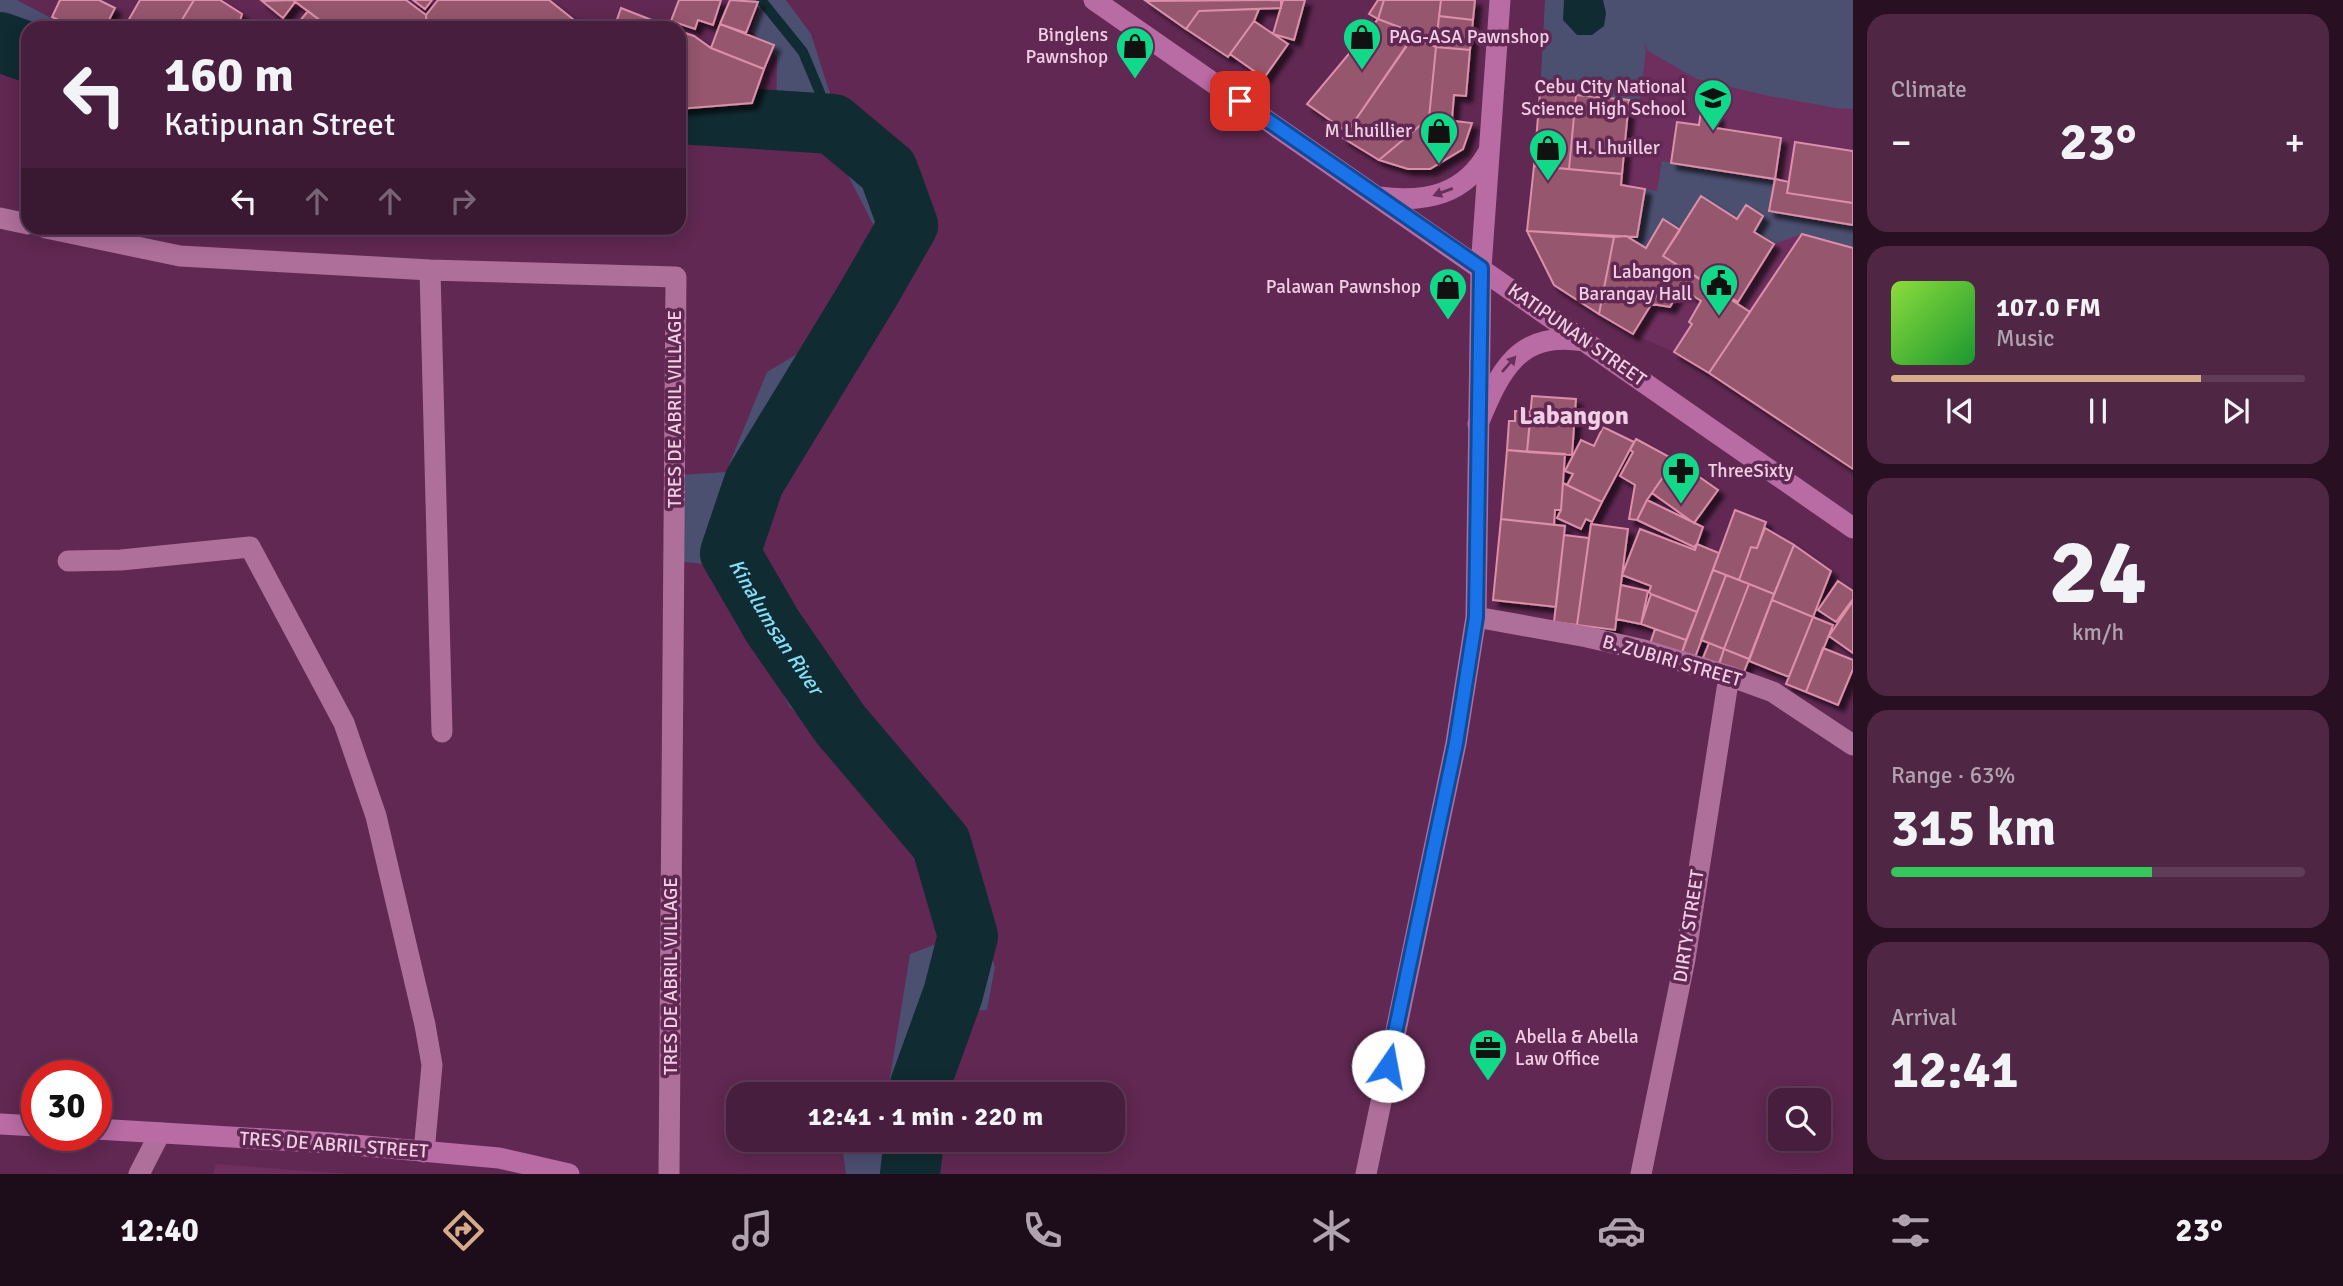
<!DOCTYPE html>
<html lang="en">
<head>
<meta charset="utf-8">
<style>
  :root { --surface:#481e3e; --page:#4f2745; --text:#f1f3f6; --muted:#b1a2b0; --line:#603c58; --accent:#d6ab8b }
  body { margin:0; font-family:Signika,sans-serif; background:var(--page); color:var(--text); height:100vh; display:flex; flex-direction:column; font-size:26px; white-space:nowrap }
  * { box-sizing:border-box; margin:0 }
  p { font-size:23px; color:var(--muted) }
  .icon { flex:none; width:38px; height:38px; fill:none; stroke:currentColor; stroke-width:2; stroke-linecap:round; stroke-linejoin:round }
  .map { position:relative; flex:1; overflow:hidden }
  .sheet { display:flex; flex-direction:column; gap:14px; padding:14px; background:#281022; width:490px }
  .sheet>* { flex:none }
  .top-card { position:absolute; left:21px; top:21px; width:665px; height:214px; border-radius:21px; box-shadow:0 4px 18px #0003,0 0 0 2px var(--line); background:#481e3e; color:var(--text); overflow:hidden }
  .tools { position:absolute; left:1768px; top:1088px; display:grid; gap:14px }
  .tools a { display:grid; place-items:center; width:63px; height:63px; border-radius:14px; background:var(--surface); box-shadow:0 4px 18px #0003,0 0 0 2px var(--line); font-size:35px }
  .speed { position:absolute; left:21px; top:1060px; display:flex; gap:14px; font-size:35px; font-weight:700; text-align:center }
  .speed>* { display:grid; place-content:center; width:91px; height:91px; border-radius:50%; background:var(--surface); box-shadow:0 4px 18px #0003,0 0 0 2px var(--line); line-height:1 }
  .speed .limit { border:10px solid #d22; background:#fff; color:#111 }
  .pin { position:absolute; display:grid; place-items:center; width:60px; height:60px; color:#fff; margin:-30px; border-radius:14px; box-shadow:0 4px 10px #0006 }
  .me { position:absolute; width:77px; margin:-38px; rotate:12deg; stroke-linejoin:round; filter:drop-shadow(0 0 5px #0008) }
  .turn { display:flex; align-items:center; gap:24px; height:147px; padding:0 28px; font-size:32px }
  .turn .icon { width:91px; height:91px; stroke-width:2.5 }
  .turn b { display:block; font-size:49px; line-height:60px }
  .lanes { display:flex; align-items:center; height:66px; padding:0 28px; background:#0003; justify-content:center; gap:35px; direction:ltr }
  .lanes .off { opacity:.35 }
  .big { font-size:52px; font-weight:700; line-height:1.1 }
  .sheet .widget { flex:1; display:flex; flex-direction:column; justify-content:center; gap:10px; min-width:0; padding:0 24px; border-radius:21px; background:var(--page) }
  .sheet .dial { align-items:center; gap:0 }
  .dial b { font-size:91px; line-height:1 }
  .song { display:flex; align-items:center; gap:21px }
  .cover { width:84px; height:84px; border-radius:10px; background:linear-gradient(135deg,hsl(90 70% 55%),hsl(130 70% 35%)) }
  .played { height:7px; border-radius:4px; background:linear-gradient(90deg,var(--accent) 75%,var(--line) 75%) }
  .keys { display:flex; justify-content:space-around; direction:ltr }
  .heat { display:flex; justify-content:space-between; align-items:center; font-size:38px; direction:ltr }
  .charge { height:10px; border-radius:5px; background:linear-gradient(90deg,#34c759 63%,var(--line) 0) }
  .trip { position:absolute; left:726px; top:1082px; width:399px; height:70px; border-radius:21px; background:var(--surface); box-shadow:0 4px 18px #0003,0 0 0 2px var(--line); font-weight:700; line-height:70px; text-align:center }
  .menu { display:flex; height:112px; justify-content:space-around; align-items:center; background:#1d0c19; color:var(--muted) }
  .menu .icon { width:49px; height:49px }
  .menu .selected { color:var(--accent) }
  .menu b { font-size:32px; color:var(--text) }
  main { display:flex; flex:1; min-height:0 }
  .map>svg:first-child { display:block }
  .built { fill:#6e2f5e }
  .green { fill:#4b4f70 }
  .water { fill:#102b32 }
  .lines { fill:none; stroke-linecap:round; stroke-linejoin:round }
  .stream { stroke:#102b32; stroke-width:10 }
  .river { stroke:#102b32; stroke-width:60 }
  .building { fill:#96576d; stroke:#dc8fa9; stroke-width:2; filter:url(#shadow) }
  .street { stroke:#ae6f9b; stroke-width:21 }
  .secondary { stroke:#b96ba3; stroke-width:21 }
  .oneway { fill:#692f5a }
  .route-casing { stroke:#114b97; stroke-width:18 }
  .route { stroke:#1a73e8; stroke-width:12 }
  .labels { text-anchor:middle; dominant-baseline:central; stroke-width:7; stroke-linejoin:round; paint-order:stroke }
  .poi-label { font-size:19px; fill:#f1cee5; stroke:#602852; text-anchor:end }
  .street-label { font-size:19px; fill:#f1cee5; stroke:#602852 }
  .water-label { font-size:21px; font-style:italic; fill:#84e0fa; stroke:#602852 }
  .district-label { font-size:26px; font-weight:bold; fill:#f1cee5; stroke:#602852 }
</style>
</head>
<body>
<main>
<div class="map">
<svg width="1853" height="1174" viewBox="0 0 1853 1174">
  <defs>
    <filter id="shadow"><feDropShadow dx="6" dy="6" stdDeviation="2" flood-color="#0009"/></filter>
  </defs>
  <rect width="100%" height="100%" fill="#602852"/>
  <path class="built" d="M1545 0H1853V225L1752 208 1802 234 1709 373 1674 352 1633 334 1599 314 1614 237 1626 236 1646 248 1663 219 1680 229 1657 191 1621 185 1622 174Z
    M216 1164 348 1174H213Z"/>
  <path class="green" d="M0 0H17L70 28H28V61L0 52Z
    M747 0H786L811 34 837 116 892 163 912 220 931 231 846 385 808 403 764 478 748 537 758 584 872 745 969 847 983 931 995 967 987 1010 963 1011 929 1094H884L889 1084 910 954 952 938 931 858 870 783 790 707 714 565 684 562 680 475 726 472 767 372 797 354 877 232 832 144 777 140 776 128 679 119V109L752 103 776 121 777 57 751 31 759 8Z
    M1545 0H1853V109L1836 108 1769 96 1697 79 1648 51 1643 41 1646 50 1640 101 1540 92Z
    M1662 161 1775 179 1769 211 1853 225V248L1802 234 1774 244 1754 232 1763 215 1746 205 1737 219 1701 197 1680 230 1663 220 1646 248 1626 236 1637 237 1645 189 1657 191Z
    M841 1139H922L919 1174H846Z"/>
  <path class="water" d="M1564 0H1603L1606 13 1604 26 1592 35H1577L1563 20Z"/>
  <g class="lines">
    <path class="stream" d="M761 0 803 52 833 124"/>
    <g class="river">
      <path d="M0 42 28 52"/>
      <path id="s1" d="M679 114 833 124 888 170 908 225 869 293 754 482 730 553 773 627 840 724 941 843 968 936 953 994 920 1085 919 1094"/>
      <path d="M910 1174 914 1139"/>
    </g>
  </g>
  <path class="building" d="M60 0H99L115 8 105 28H75L52 17Z
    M140 0H194L177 28H124Z
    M194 0H220L242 14 238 28H177Z
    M293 0H406L426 15 427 28H330Z
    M293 0 295 2 283 18 262 1Z
    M413 0H432L425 9Z
    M438 0H549L584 28H427L426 15Z
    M679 0H721L713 25 698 20 695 29 671 21Z
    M730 0 758 2 746 33 720 24Z
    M1281 0V8L1199 11 1186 29 1146 1Z
    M1283 0H1305L1294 40 1273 34Z
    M1378 0H1384L1378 19 1369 14Z
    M1384 0H1441L1436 42 1378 19Z
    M1441 0H1475L1473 20 1439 16Z
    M621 8 672 28H614Z
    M1259 9 1254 21 1228 57 1186 29 1199 11Z
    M308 11 330 28H294Z
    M1439 16 1473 20 1470 50 1436 47Z
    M1378 19 1415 33 1347 132 1307 104Z
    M1254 21 1288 44 1264 78 1230 54Z
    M720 24 774 45 764 69 711 48Z
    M679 31 694 36 711 48 764 69 752 103 679 109Z
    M1413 37 1436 47 1429 118 1379 160 1343 138Z
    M1436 47 1470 50 1466 96 1454 95 1452 119 1429 118Z
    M1540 92 1576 95 1569 169 1534 166Z
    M1576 95 1629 100 1622 174 1569 169Z
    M1701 111 1718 115 1716 128 1781 138 1775 179 1671 163 1677 122 1699 125Z
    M1429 118 1472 123 1463 149 1430 169H1408L1379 160Z
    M1795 142 1853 151V203L1787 193Z
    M1534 166 1622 174 1621 185 1645 189 1637 237 1527 231Z
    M1775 179 1789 182 1787 193 1853 203V225L1769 211Z
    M1701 196 1737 219 1746 205 1763 216 1754 232 1774 244 1738 302 1663 256Z
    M1663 219 1680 230 1663 256 1676 264 1633 334 1599 314 1614 237 1626 236 1646 248Z
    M1527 231 1614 237 1599 314 1554 285Z
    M1802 234 1853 248V469L1709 373Z
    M1676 264 1750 312 1709 373 1674 352 1692 324 1689 322 1701 301 1681 288 1670 307 1651 304Z
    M1532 396 1576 399 1572 455 1527 452Z
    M1515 411 1531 412 1527 452 1507 450 1509 421H1515Z
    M1603 427 1634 442 1602 502 1567 485 1573 474 1565 471 1581 440 1594 446Z
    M1636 439 1675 460 1647 500 1637 520 1629 519 1635 485 1620 476 1633 452 1630 450Z
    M1507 450 1565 454 1561 510H1555L1554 525 1501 519Z
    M1675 460 1718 490 1694 523 1652 493Z
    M1563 483 1602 502 1592 522 1586 519 1581 529 1557 518 1561 510Z
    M1647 500 1703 527 1697 544 1694 547 1637 520Z
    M1735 510 1766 522 1757 548 1751 547 1739 580 1713 570Z
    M1501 519 1565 526 1556 607 1493 600Z
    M1591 524 1628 529 1615 630 1577 625Z
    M1765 528 1794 545 1774 594 1739 580 1751 547 1757 548Z
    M1640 529 1695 550 1697 544 1719 553 1697 612 1651 594 1649 592 1651 586 1622 575Z
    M1564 535 1589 538 1577 625 1554 622Z
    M1794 545 1831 571 1813 617 1772 600Z
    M1713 570 1726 575 1694 660 1681 655Z
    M1726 575 1749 584 1724 649 1701 640Z
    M1838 581 1853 591V599L1836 622 1818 610Z
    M1749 584 1774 594 1749 659 1724 649Z
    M1621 585 1648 591 1641 624 1616 619Z
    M1651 594 1697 612 1686 640 1641 624Z
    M1772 600 1813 617 1789 677 1749 661Z
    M1853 601V653L1829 636Z
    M1813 617 1833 625 1806 692 1786 684Z
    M1655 629 1686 640 1681 655 1650 644Z
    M1709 643 1724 649 1719 665 1703 658Z
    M1823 648 1853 660V669L1838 705 1806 692Z
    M1724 649 1749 659 1742 677 1718 667Z"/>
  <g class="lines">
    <path class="street" d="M0 218 28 224
      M46 228 180 256 430 270 676 277 669 1174
      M430 270 442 732
      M68 561 121 560 250 547 344 723 376 816 425 1025 432 1065 424 1152
      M1476 617 1587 637 1644 650 1729 676 1773 692 1853 745
      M139 1174 160 1133
      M1366 1174 1456 743 1476 617 1481 268
      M1641 1174 1685 959 1729 676"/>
    <path class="secondary" d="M1094 0 1853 528
      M1379 197C1426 203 1465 195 1489 151
      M1481 268 1500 0
      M1478 424C1500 371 1518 330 1584 341
      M0 1124 37 1126
      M96 1129 332 1143 499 1158 569 1174"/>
  </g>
  <defs><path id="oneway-solid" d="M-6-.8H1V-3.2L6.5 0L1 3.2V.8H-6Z" transform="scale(1.75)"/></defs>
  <g class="oneway">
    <use href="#oneway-solid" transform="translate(1443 192) rotate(160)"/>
    <use href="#oneway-solid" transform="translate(1509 364) rotate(-49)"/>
  </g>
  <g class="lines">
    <g class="route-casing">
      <path id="route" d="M1240 101 1481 268 1476 617 1456 743 1388 1066"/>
    </g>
    <use href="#route" class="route"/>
  </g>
  <defs>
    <g id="shop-pin" transform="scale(2.0125)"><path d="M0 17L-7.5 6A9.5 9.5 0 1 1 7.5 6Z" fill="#10d98a" stroke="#602852"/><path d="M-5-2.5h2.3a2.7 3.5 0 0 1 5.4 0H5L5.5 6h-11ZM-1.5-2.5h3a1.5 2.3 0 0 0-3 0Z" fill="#111"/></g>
    <g id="school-pin" transform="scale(2.0125)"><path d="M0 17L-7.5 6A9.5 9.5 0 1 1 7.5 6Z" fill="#10d98a" stroke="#602852"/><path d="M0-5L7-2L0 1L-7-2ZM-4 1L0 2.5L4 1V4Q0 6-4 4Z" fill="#111"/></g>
    <g id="civic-pin" transform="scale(2.0125)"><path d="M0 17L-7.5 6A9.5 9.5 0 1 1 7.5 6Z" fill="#10d98a" stroke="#602852"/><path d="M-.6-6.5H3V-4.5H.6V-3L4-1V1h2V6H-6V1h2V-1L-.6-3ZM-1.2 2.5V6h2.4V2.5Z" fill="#111"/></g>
    <g id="pharmacy-pin" transform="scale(2.0125)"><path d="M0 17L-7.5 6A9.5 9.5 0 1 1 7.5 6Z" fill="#10d98a" stroke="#602852"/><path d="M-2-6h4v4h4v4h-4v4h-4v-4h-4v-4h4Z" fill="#111"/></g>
    <g id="office-pin" transform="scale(2.0125)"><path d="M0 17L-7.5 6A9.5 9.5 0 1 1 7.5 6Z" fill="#10d98a" stroke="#602852"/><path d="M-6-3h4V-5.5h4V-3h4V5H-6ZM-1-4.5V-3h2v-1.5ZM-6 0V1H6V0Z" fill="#111"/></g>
  </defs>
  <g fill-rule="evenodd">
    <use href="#shop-pin" x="1362" y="37"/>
    <use href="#shop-pin" x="1135" y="46"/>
    <use href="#school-pin" x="1713" y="98"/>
    <use href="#shop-pin" x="1439" y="131"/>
    <use href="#shop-pin" x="1548" y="148"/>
    <use href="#civic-pin" x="1719" y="283"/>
    <use href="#shop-pin" x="1448" y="287"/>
    <use href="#pharmacy-pin" x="1681" y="471"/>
    <use href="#office-pin" x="1488" y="1048"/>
  </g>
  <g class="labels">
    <g class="poi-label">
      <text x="1108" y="35">Binglens<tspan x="1108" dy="22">Pawnshop</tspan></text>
      <text x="1389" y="37" text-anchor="start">PAG-ASA Pawnshop</text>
      <text x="1686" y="87">Cebu City National<tspan x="1686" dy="22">Science High School</tspan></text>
      <text x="1412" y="131">M Lhuillier</text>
      <text x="1575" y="148" text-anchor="start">H. Lhuiller</text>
      <text x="1692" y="272">Labangon<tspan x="1692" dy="22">Barangay Hall</tspan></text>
      <text x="1421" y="287">Palawan Pawnshop</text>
      <text x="1708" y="471" text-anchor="start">ThreeSixty</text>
      <text x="1515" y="1037" text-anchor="start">Abella &amp; Abella<tspan x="1515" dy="22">Law Office</tspan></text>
    </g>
    <g class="street-label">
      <text transform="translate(1577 335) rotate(35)">KATIPUNAN STREET</text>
      <text transform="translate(675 409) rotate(-90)">TRES DE ABRIL VILLAGE</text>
      <text transform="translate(1672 661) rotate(16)">B. ZUBIRI STREET</text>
      <text transform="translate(1689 926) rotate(-81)">DIRTY STREET</text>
      <text transform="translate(671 976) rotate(-90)">TRES DE ABRIL VILLAGE</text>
      <text transform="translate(334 1145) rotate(4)">TRES DE ABRIL STREET</text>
    </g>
    <g class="water-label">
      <text stroke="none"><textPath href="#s1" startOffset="746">Kinalumsan River</textPath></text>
    </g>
    <g class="district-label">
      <text x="1574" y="416">Labangon</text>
    </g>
  </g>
</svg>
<div class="tools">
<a><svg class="icon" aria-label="search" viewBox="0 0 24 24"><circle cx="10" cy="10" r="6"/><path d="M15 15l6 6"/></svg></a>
</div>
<div class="speed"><div class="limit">30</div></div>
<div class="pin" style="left:1240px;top:101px;background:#d93025"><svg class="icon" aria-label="arrive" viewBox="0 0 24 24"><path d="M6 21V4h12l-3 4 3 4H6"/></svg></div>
<svg class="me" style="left:1388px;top:1066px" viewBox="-20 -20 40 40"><circle r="19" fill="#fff"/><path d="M0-13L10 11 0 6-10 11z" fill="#1a73e8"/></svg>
<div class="trip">12:41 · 1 min · 220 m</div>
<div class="top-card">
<div class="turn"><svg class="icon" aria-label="left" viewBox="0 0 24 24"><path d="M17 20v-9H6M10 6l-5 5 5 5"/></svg><div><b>160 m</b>Katipunan Street</div></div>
<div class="lanes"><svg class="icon" aria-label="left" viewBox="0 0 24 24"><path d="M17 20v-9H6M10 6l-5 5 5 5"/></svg><svg class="icon off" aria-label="ahead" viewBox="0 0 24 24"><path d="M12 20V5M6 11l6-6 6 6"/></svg><svg class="icon off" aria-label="ahead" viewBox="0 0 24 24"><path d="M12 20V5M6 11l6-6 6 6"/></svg><svg class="icon off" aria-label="right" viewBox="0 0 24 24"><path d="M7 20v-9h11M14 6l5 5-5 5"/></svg></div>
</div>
</div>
<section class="sheet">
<div class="widget"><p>Climate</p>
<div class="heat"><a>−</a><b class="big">23°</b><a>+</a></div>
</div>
<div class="widget">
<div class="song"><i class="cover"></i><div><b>107.0 FM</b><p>Music</p></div></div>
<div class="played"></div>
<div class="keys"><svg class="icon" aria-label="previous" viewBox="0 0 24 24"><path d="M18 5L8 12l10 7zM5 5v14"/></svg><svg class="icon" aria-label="pause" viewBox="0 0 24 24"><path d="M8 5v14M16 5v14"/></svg><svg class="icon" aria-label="next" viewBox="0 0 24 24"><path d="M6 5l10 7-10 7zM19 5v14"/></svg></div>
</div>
<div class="widget dial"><b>24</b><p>km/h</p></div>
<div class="widget"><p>Range · 63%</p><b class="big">315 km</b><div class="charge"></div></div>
<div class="widget"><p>Arrival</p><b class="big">12:41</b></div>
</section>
</main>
<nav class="menu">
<b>12:40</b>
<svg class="icon selected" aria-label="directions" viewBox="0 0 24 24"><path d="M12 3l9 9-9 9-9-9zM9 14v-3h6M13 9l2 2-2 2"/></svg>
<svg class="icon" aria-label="music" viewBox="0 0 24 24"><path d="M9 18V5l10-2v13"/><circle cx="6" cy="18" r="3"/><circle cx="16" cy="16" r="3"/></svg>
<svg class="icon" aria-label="phone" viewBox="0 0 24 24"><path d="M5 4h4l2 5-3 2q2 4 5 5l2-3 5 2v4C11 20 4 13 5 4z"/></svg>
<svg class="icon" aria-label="climate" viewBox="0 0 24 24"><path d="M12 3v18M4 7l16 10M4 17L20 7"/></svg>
<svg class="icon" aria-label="car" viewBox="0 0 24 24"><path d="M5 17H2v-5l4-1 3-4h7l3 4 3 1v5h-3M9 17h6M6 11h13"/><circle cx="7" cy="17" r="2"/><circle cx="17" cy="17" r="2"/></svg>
<svg class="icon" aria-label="filters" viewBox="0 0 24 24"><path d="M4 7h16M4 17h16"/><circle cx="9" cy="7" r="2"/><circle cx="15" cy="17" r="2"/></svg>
<b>23°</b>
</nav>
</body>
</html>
